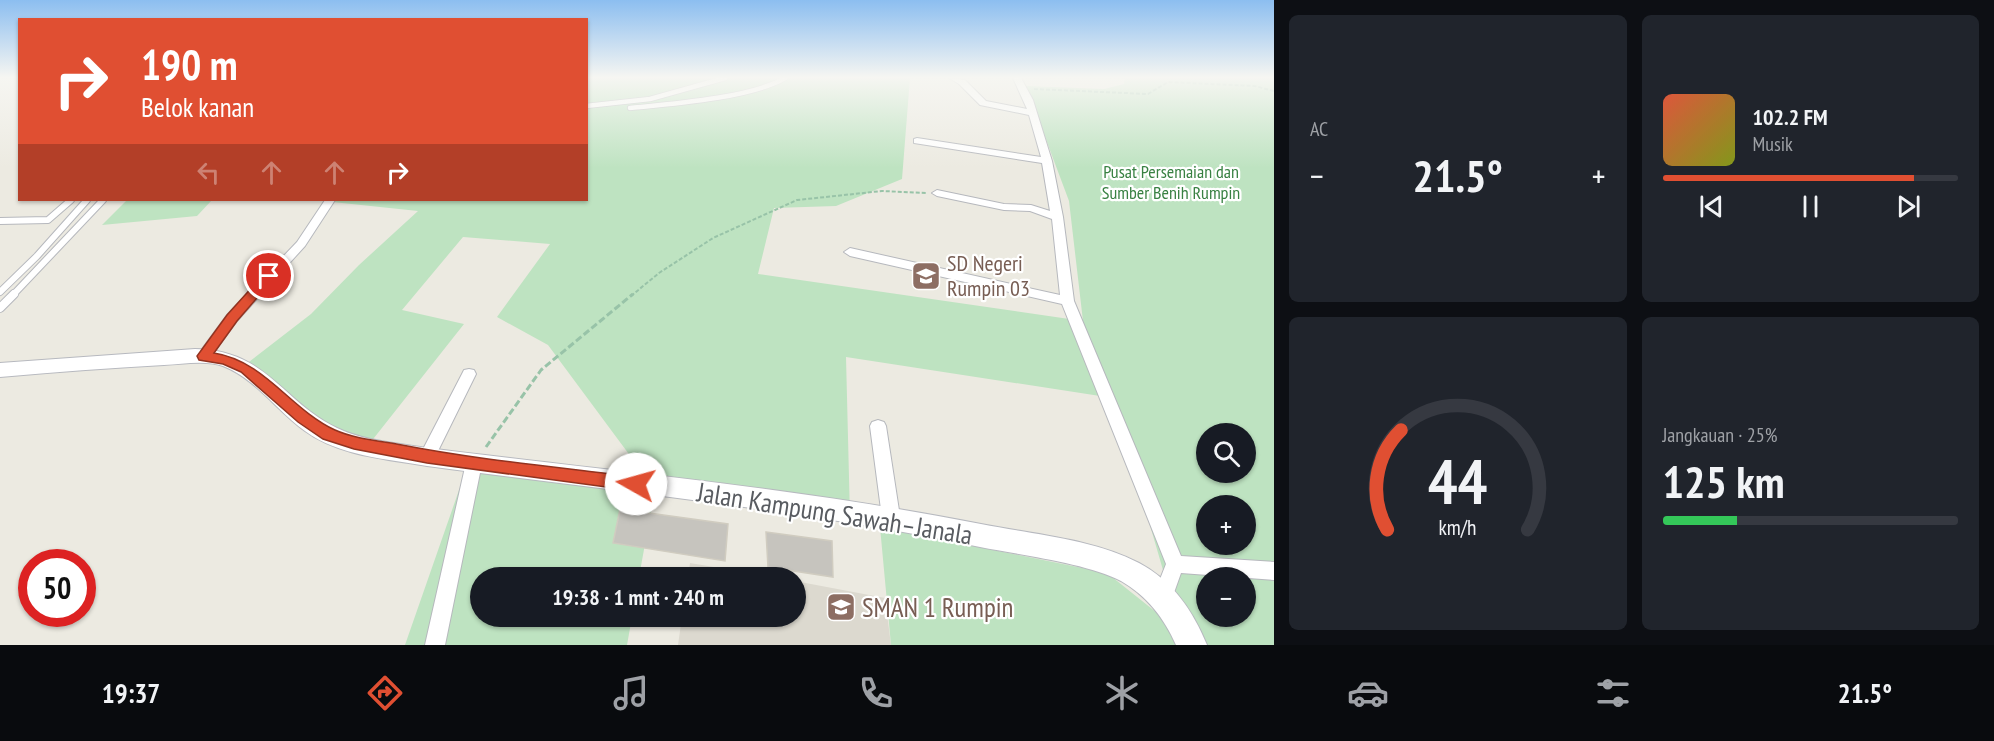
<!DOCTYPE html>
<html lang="id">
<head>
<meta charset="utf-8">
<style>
  :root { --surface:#171b24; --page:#20242c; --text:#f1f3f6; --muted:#9ea1a6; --line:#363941; --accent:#e04f32 }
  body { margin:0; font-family:"PT Sans Narrow",sans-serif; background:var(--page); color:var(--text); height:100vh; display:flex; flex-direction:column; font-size:22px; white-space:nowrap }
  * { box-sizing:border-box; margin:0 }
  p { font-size:20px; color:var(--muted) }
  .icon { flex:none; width:33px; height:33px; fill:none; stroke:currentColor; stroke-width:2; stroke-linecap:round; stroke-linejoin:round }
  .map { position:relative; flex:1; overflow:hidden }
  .panel { display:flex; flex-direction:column; gap:15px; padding:15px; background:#0d0f14; width:720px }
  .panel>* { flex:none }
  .guide { position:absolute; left:18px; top:18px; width:570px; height:183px; border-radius:0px; box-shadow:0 2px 4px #0004; background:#e04f32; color:#fff; overflow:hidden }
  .buttons { position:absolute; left:1196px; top:423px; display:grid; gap:12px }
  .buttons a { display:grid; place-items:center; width:60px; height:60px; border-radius:50%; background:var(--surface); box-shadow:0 2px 4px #0004; font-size:30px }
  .speed { position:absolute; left:18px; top:549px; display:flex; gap:12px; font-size:30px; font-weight:700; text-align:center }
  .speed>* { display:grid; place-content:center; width:78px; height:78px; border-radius:50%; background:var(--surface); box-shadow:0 2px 4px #0004; line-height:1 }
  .speed .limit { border:9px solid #d22; background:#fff; color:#111 }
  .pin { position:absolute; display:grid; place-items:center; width:51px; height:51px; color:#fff; margin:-26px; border:3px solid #fff; border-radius:50%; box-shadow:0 2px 6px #0007 }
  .me { position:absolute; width:66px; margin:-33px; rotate:277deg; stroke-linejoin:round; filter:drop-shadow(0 0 4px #0008) }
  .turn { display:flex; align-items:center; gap:21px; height:126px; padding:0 24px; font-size:27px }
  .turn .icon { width:78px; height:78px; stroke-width:2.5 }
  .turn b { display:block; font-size:42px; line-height:51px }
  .lanes { display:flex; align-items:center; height:57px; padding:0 24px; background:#0003; justify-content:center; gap:30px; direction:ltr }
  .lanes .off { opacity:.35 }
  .big { font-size:45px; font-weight:700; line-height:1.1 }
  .panel .widget { flex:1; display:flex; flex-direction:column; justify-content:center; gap:9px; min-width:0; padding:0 21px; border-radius:9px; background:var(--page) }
  .panel .dial { align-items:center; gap:0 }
  .dial svg { height:156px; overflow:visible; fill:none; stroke:var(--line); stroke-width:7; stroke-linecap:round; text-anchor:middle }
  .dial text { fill:var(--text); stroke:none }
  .song { display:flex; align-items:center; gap:18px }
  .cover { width:72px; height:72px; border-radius:9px; background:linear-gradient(135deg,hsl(10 70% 55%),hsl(70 70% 35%)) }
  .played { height:6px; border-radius:3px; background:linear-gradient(90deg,var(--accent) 85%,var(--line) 85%) }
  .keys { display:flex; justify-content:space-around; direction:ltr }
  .heat { display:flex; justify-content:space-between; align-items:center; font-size:33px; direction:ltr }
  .charge { height:9px; border-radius:4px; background:linear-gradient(90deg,#34c759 25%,var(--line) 0) }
  .panel .tiles { flex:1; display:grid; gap:15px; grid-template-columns:repeat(2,1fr) }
  .trip { position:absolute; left:470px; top:567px; width:336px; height:60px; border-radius:30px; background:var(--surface); box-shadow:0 2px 4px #0004; font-weight:700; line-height:60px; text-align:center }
  .tabs { display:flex; height:96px; justify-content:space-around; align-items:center; background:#090b0e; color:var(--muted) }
  .tabs .icon { width:42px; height:42px }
  .tabs .on { color:var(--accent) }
  .tabs b { font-size:27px; color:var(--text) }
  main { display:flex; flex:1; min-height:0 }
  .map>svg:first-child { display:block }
  .education { fill:#dcd9cf }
  .green { fill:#bee3c1; fill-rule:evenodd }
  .building { fill:#c6c4be; stroke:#d0ccc0; stroke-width:1.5 }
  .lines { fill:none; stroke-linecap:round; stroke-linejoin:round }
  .lane-far2-casing { stroke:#b6b8bd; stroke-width:6 }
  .lane-far1-casing { stroke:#b6b8bd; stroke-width:8 }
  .lane-casing { stroke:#b6b8bd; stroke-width:10 }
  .street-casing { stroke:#b6b8bd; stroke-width:2 }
  .secondary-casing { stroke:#b7b9bf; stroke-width:2 }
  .path-far1 { stroke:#98c3a8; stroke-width:2; stroke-dasharray:4 2; stroke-linecap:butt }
  .path { stroke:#98c3a8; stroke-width:3; stroke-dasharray:7 3; stroke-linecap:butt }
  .lane-far2 { stroke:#fff; stroke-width:4.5 }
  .lane-far1 { stroke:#fff; stroke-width:6 }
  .lane { stroke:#fff; stroke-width:8 }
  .street { fill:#fff; fill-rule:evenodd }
  .secondary { fill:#fff; fill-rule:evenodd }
  .route { fill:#e04f32; stroke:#923320; stroke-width:1.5 }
  .labels { text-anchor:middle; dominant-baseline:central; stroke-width:4.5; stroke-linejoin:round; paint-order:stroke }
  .far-park-label { font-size:18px; fill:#388142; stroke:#fff }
  .education-label { font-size:22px; fill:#785e54; stroke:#fff; text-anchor:start }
  .near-street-label { font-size:27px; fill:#595c61; stroke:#fff }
  .near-education-label { font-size:27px; fill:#785e54; stroke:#fff; text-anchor:start }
</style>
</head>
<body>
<main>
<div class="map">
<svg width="1274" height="645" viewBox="0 0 1274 645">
  <rect width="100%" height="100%" fill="#eceae1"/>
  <path class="education" d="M690 563 773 577H688Z
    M795 581 885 598 891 645H678L682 617 795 616Z"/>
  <path class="green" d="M587 78H910L902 179 836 206 774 208 758 274 1083 321 1069 201 1026 86 1104 89 1124 84 1125 78H1274V645H891L880 527 1107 573 1181 632 1113 398 846 357 850 517 655 489 639 577 480 578V616L632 617 627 645H405L466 470 654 488 548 345 497 317 550 244 463 237 402 310 464 324 370 443 303 425 241 368 311 314 359 265 418 211 323 201 324 200H586ZM1206 434H1245V472H1206ZM1206 506H1245V544H1206ZM1206 578H1245V616H1206Z
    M127 200H212L197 216 102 225Z"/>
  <path class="building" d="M620 509 728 524 725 561 613 543Z
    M766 532 832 541 833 577 768 567Z"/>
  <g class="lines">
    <g class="lane-far2-casing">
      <path id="lane-far2" d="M586 106 650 99 725 78
        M630 108C671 104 751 98 785 78"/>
    </g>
    <g class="lane-far1-casing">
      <path id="lane-far1" d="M0 221 48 220 71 200
        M0 292 37 256 87 200
        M12 296 103 200"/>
    </g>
    <g class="lane-casing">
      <path id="lane" d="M0 308 14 294"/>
    </g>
    <g class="street-casing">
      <path id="street" d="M949 78 965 80 986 101 1027 109 1013 78H1021L1033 100 1052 161 1063 217 1074 301 1181 556 1274 562V580L1181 573 1170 604 1163 606 1156 604 1153 597 1166 564 1062 304 850 256 844 252 850 248 1060 295 1052 219 1030 211 1004 210 937 196 932 193 937 190 1004 204 1031 205 1050 211 1042 163 914 143V139L917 138 1041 157 1029 115 980 105 959 84Z
        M325 200H335L305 246 237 321 209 359H199L197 356 199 353 227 315 297 242Z
        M469 369 474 370 476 374 435 457 433 462 427 464 421 462 419 457 462 374 464 370Z
        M878 420 884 422 886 426 900 517 897 522 891 525 885 522 882 517 870 426 872 422Z
        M474 456 480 458 482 463 445 645H425L466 463 468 458Z"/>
    </g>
    <g class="secondary-casing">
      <path id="secondary" d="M195 349C267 350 281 401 337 428 364 441 397 443 427 448 612 471 798 488 981 524 1031 534 1094 539 1139 563 1173 581 1193 611 1207 645H1176C1164 618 1147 596 1121 581 1086 563 1020 555 980 547 799 509 611 491 427 466 387 459 339 456 305 431 277 411 256 379 223 366 205 360 183 364 164 365 109 368 55 372 0 377V363Z"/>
    </g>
    <path class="path-far1" d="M1034 89 1148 94 1168 82 1255 86 1274 91
      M631 296 659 273 713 238 797 200 882 191 926 193"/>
    <path class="path" d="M486 447 541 370 633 294"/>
    <use href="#lane-far2" class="lane-far2"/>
    <use href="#lane-far1" class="lane-far1"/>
    <use href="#lane" class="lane"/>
    <use href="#street" class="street"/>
    <use href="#secondary" class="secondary"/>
  </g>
  <linearGradient id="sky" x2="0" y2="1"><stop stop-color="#8cbef0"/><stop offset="0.46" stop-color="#f6f6f2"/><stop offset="1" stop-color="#f6f6f2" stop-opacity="0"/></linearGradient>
  <rect width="1274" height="168" fill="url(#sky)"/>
  <path class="route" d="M269 272 276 276 237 321 214 353C265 361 290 409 335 430 355 439 380 441 402 445 479 460 558 467 636 477L642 479 645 484 642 489 636 491 427 463 354 449 323 439 298 422 241 372 223 364 199 360 197 356 227 315 265 273Z"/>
  <defs>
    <g id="school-square" transform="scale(1.5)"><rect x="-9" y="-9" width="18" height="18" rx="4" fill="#8d6e63" stroke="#fff"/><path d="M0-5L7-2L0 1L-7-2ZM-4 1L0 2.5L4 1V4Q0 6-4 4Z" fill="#fff"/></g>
  </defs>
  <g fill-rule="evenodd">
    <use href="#school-square" x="926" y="276"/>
    <use href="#school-square" x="841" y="607"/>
  </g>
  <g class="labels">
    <g class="far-park-label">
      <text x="1171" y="171">Pusat Persemaian dan<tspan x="1171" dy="21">Sumber Benih Rumpin</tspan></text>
    </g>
    <g class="education-label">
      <text x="947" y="263">SD Negeri<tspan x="947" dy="25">Rumpin 03</tspan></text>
    </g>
    <g class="near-street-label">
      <text transform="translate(835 513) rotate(9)">Jalan Kampung Sawah–Janala</text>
    </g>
    <g class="near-education-label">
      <text x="862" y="607">SMAN 1 Rumpin</text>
    </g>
  </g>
</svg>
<div class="buttons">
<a><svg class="icon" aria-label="search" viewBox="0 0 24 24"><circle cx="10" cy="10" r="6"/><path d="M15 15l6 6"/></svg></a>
<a>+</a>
<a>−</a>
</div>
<div class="speed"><div class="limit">50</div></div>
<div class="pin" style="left:269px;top:276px;background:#d93025"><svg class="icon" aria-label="arrive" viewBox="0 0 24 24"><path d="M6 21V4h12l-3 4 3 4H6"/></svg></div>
<svg class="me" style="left:636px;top:484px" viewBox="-20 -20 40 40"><circle r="19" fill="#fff"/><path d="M0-13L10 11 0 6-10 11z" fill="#e04f32"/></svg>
<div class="trip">19:38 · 1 mnt · 240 m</div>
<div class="guide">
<div class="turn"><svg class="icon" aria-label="right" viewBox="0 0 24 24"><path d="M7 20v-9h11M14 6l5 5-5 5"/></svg><div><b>190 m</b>Belok kanan</div></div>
<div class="lanes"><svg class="icon off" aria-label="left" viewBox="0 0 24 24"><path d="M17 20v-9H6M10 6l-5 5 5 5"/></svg><svg class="icon off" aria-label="ahead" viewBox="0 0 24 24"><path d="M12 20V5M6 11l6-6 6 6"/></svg><svg class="icon off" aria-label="ahead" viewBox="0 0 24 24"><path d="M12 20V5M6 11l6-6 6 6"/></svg><svg class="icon" aria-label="right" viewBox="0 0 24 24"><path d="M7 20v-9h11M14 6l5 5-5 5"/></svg></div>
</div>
</div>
<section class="panel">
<div class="tiles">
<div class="widget"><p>AC</p>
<div class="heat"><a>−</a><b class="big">21.5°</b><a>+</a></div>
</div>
<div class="widget">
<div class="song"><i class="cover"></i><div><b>102.2 FM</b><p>Musik</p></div></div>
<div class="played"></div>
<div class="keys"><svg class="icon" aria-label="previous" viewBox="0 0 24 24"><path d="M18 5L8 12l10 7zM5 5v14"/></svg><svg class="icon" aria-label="pause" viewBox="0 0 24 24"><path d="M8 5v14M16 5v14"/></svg><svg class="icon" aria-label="next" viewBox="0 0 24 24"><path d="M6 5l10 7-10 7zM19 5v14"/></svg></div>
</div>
<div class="widget dial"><svg viewBox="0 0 100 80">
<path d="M14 69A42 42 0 1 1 86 69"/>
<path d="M14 69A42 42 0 0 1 21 18" stroke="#e04f32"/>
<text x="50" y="56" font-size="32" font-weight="700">44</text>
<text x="50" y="72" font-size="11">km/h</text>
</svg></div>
<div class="widget"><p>Jangkauan · 25%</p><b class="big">125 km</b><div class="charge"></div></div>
</div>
</section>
</main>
<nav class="tabs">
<b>19:37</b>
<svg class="icon on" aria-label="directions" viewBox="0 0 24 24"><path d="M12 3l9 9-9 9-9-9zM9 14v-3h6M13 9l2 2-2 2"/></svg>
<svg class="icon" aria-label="music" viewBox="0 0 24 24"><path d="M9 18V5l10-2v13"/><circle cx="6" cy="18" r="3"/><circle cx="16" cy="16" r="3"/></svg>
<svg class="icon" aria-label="phone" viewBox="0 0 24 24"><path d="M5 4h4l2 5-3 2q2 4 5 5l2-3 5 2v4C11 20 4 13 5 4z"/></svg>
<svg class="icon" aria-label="climate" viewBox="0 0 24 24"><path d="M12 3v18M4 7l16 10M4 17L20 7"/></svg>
<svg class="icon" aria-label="car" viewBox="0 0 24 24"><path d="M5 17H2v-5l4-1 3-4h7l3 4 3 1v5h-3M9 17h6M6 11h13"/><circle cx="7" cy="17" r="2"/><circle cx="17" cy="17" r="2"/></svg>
<svg class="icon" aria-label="filters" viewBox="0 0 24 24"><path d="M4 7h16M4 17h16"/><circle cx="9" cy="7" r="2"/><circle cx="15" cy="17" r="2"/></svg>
<b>21.5°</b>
</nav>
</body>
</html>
